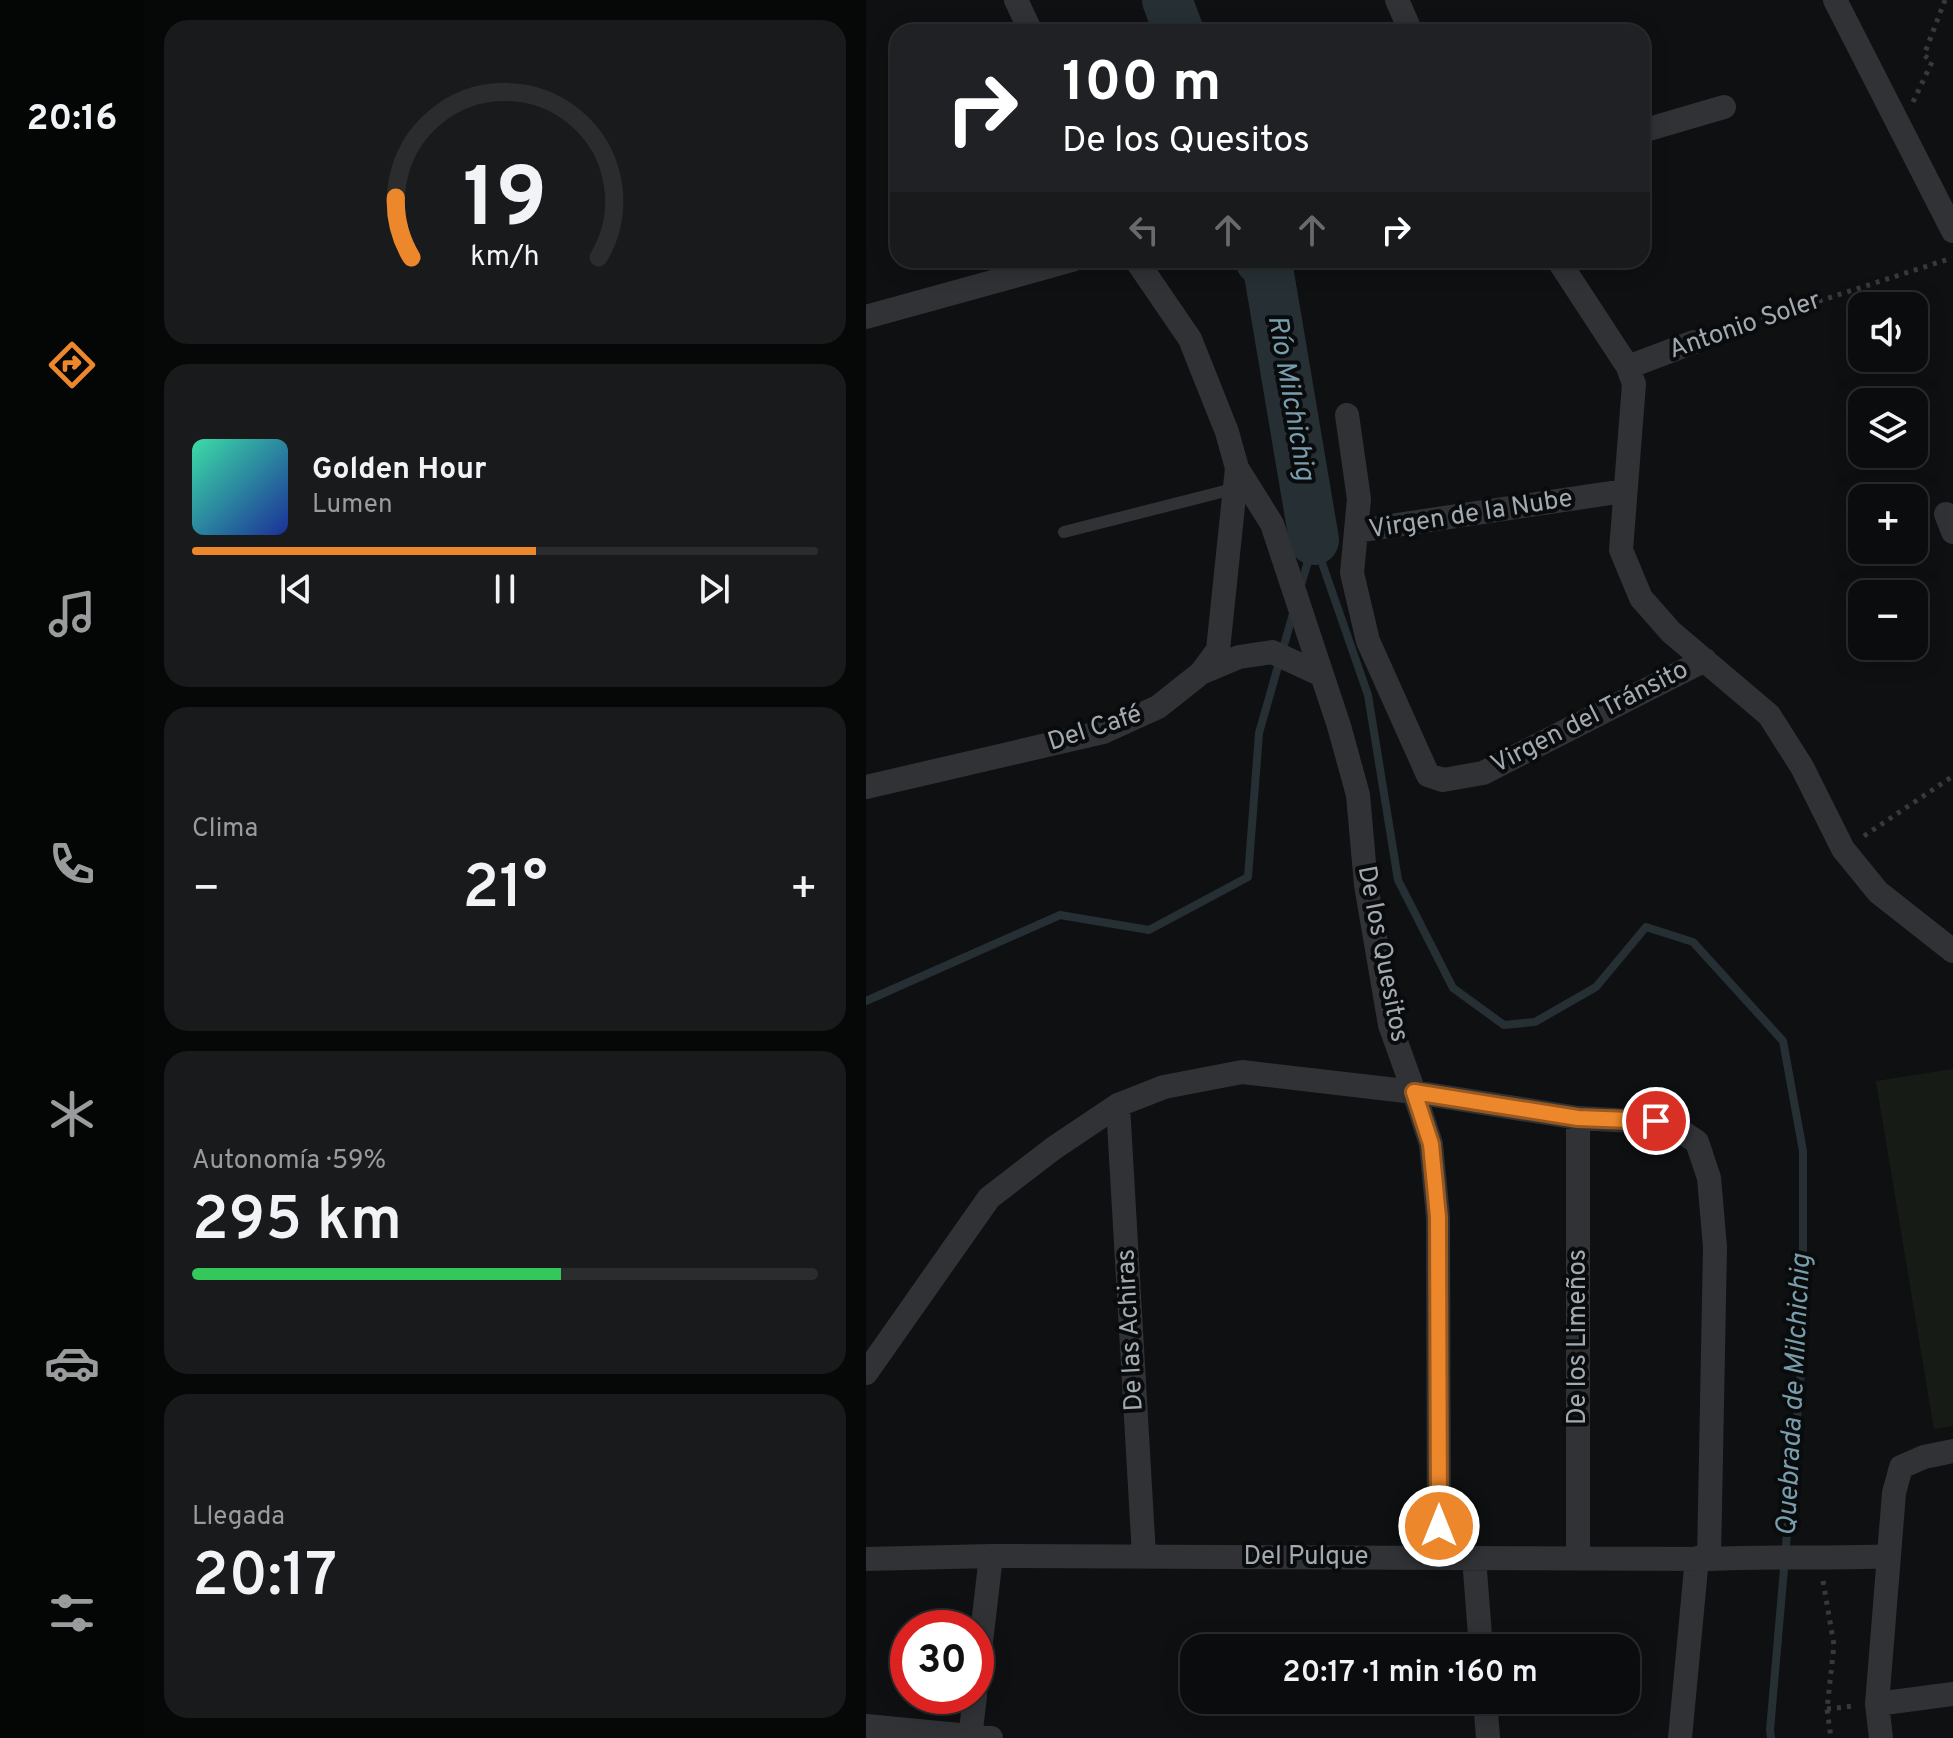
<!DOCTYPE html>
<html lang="es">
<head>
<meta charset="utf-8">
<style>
  :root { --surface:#0b0c0d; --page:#191a1b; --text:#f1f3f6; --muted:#9a9b9d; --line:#2b2c2e; --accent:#ec872c }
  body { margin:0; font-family:Overpass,sans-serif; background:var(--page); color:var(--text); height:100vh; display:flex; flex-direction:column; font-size:30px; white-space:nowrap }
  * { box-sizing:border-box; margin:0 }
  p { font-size:26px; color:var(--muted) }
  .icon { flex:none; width:44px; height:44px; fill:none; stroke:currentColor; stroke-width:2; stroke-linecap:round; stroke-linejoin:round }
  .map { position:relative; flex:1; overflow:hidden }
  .drawer { display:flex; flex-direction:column; gap:20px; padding:20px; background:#060707; width:722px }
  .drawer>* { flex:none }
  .top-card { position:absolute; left:24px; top:24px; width:760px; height:244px; border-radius:24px; box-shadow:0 4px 20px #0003,0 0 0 2px var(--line); background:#202124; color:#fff; overflow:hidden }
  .tools { position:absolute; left:982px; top:292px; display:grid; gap:16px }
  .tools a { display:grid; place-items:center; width:80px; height:80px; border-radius:16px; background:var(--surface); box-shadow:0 4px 20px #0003,0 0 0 2px var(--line); font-size:40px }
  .speed { position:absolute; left:24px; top:1610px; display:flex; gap:16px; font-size:40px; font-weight:700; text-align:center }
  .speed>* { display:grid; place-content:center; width:104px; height:104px; border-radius:50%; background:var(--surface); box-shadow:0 4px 20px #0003,0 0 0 2px var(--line); line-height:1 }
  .speed .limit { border:12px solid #d22; background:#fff; color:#111 }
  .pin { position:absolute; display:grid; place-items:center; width:68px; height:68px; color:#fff; margin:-34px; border:4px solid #fff; border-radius:50%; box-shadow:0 2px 8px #0007 }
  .me { position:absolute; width:88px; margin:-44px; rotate:0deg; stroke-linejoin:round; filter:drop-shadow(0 0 6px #0008) }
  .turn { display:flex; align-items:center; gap:28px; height:168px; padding:0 40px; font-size:36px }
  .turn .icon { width:104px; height:104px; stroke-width:2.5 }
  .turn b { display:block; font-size:56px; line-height:68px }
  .lanes { display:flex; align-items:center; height:76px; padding:0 40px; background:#0003; justify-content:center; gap:40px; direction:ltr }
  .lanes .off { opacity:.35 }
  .big { font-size:60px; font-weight:600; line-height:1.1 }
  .drawer .card { flex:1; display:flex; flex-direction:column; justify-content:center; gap:12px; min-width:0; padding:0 28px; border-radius:24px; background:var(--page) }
  .drawer .dial { align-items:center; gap:0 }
  .dial svg { height:208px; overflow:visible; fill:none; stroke:var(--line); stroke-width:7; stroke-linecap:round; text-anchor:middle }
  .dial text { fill:var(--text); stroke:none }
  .song { display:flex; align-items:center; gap:24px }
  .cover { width:96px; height:96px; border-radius:12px; background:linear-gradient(135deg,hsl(160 70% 55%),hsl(230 70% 35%)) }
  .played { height:8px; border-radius:4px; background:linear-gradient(90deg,var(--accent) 55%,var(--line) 55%) }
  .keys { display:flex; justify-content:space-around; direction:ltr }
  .heat { display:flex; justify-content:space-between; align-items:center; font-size:44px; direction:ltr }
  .charge { height:12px; border-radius:6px; background:linear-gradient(90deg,#34c759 59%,var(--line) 0) }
  .trip { position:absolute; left:314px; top:1634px; width:460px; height:80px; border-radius:24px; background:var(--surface); box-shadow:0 4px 20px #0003,0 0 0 2px var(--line); font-weight:600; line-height:80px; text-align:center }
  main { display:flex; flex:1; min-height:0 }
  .menu { display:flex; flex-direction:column; width:144px; justify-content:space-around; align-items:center; background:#040505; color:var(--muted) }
  .menu .icon { width:56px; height:56px }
  .menu .current { color:var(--accent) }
  .menu b { font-size:36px; color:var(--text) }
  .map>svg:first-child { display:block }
  .park { fill:#161b16 }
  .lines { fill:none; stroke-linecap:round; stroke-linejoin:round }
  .stream { stroke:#263034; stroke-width:8 }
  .river { stroke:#263034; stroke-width:50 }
  .path { stroke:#37393c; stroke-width:5; stroke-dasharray:4 6; stroke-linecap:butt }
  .lane { stroke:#303236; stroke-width:12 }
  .street { stroke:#303236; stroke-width:24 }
  .route-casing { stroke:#99581d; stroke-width:20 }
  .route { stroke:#ec872c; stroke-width:14 }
  .labels { text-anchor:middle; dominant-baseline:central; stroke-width:8; stroke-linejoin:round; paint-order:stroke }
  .street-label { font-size:26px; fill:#a1a9b1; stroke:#0a0b0c }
  .water-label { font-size:28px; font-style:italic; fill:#789ead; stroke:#0a0b0c }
</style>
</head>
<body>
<main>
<nav class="menu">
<b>20:16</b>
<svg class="icon current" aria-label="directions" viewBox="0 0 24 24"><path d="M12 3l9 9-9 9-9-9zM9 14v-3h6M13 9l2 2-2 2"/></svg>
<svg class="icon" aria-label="music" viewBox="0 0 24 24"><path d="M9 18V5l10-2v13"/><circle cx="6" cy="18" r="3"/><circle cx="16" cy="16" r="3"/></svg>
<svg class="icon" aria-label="phone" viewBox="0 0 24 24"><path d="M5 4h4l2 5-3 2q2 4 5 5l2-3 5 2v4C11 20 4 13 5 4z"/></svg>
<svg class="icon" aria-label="climate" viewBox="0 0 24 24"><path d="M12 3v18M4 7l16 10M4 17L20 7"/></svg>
<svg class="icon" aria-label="car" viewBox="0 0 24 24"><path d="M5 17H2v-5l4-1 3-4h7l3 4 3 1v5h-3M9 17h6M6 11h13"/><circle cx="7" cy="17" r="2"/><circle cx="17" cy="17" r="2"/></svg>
<svg class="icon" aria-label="filters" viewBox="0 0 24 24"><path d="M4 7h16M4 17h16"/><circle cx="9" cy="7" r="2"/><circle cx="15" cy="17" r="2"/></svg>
</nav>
<section class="drawer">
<div class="card dial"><svg viewBox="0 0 100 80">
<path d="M14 69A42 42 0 1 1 86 69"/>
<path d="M14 69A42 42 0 0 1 8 46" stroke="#ec872c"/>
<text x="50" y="56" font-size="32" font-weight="700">19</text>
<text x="50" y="72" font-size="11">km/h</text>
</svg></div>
<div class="card">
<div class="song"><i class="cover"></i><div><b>Golden Hour</b><p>Lumen</p></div></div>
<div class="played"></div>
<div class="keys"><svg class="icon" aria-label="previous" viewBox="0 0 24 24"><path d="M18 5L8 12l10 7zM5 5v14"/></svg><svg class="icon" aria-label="pause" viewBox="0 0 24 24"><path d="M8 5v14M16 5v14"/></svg><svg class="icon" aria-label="next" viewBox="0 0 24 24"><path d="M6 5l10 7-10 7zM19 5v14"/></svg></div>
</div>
<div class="card"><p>Clima</p>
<div class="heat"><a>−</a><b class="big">21°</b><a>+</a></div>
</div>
<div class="card"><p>Autonomía · 59%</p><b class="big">295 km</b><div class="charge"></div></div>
<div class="card"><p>Llegada</p><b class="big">20:17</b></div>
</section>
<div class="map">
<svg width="1087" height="1738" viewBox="0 0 1087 1738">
  <rect width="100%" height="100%" fill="#0f1011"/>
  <path class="park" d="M1087 1069V1426L1068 1429 1010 1081Z"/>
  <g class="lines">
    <path class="stream" d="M448 540 502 695 532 880 587 988 638 1025 669 1022 730 987 780 927 827 942 917 1041 937 1151V1350L904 1730 905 1738
      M434 589 448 540
      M0 1001 194 915 283 930 382 877 393 733 428 610"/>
    <path class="river" d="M301 0 313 32
      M394 260 402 268 448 540"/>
    <path class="path" d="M1047 102 1066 62 1058 55 1079 0
      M848 335 1086 258
      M998 836 1087 776
      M957 1581 968 1645 961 1709 965 1738
      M961 1709 988 1706"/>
    <path class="lane" d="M198 532 367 489"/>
    <path class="street" d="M150 0 165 32
      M531 0 545 32
      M969 0 1087 231
      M776 131 858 107
      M270 260 324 339 361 432 371 468
      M692 260 762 367 768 384 755 550 775 598 805 632 903 715 936 767 977 849 1012 892 1087 951
      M0 317 206 260
      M762 367 828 342
      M481 415 493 499 486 573 502 641 562 775 577 780 617 773 839 660
      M1080 514 1087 532
      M491 531 758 491
      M335 673 373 657 406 652 456 675
      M0 787 237 732 292 707 335 673 352 650 371 468 406 524 473 726 492 795 500 885 524 1025 548 1092 712 1118 803 1123 831 1142 843 1178 849 1247 843 1559
      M252 1105 278 1556
      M0 1373 123 1198 188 1148 252 1105 298 1087 376 1072 548 1092 565 1144 572 1217 573 1557
      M712 1557V1118
      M608 1558 615 1648
      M0 1559 125 1556 843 1559C903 1556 963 1559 1023 1556
      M110 1685 125 1556
      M619 1700 622 1738
      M1011 1704 1087 1694
      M0 1726 125 1738
      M104 1738 109 1696
      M814 1738 831 1558
      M1015 1738 1011 1704 1028 1493 1035 1467 1058 1457 1087 1451"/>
  </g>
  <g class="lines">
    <g class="route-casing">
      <path id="route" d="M573 1526 572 1217 565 1144 548 1092 712 1118 790 1121"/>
    </g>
    <use href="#route" class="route"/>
  </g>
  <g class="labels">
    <g class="street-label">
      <text transform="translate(879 326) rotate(-19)">Antonio Soler</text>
      <text transform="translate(605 515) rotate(-9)">Virgen de la Nube</text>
      <text transform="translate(724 718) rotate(-27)">Virgen del Tránsito</text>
      <text transform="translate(229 729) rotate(-18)">Del Café</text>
      <text transform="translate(516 954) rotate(79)">De los Quesitos</text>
      <text transform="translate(265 1330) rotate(-93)">De las Achiras</text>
      <text transform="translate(712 1337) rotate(-90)">De los Limeños</text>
      <text x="440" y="1557">Del Pulque</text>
    </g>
    <g class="water-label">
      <text transform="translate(424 398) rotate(80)">Río Milchichig</text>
      <text transform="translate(929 1395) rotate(-87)">Quebrada de Milchichig</text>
    </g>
  </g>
</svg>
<div class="tools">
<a><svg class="icon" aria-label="sound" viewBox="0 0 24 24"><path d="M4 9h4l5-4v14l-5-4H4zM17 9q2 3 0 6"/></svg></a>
<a><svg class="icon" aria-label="layers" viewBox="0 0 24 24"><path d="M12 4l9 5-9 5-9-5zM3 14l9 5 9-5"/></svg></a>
<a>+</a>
<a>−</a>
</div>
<div class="speed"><div class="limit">30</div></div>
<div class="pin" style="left:790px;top:1121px;background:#d93025"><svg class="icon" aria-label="arrive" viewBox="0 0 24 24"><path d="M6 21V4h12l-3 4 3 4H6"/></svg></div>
<svg class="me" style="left:573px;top:1526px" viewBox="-20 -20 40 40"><circle r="17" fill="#ec872c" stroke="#fff" stroke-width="3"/><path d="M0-11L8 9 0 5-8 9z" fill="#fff"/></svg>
<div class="trip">20:17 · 1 min · 160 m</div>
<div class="top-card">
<div class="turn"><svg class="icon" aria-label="right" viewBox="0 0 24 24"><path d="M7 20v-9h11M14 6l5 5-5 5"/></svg><div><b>100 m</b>De los Quesitos</div></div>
<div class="lanes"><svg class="icon off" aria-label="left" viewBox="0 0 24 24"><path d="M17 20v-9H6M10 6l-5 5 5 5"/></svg><svg class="icon off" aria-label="ahead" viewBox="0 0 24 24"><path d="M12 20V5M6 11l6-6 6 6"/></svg><svg class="icon off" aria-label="ahead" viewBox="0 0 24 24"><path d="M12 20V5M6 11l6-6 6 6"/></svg><svg class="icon" aria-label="right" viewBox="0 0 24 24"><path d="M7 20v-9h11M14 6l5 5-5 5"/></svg></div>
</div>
</div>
</main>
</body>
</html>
